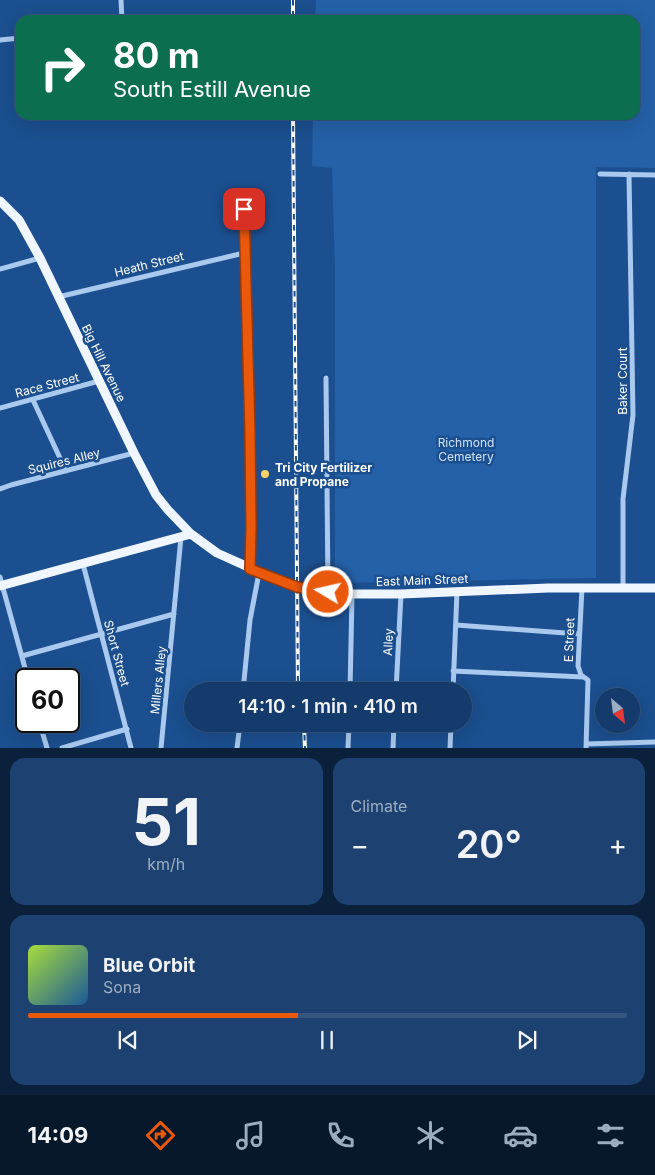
<!DOCTYPE html>
<html lang="en">
<head>
<meta charset="utf-8">
<style>
  :root { --surface:#143b6b; --page:#1d4271; --text:#f1f3f6; --muted:#9dadc1; --line:#33557e; --accent:#ea580c }
  body { margin:0; font-family:Inter,sans-serif; background:var(--page); color:var(--text); height:100vh; display:flex; flex-direction:column; font-size:19px; white-space:nowrap }
  * { box-sizing:border-box; margin:0 }
  p { font-size:16px; color:var(--muted) }
  .icon { flex:none; width:28px; height:28px; fill:none; stroke:currentColor; stroke-width:2; stroke-linecap:round; stroke-linejoin:round }
  .map { position:relative; height:748px; overflow:hidden }
  .panel { display:flex; flex-direction:column; gap:10px; padding:10px; background:#0b203b; flex:1 }
  .panel>* { flex:none }
  .hud { position:absolute; left:15px; top:15px; width:625px; height:105px; border-radius:15px; box-shadow:0 5px 20px #0002,0 0 0 1px var(--line); background:#0b6e4f; color:#fff; overflow:hidden }
  .needle { width:32px; rotate:152deg }
  .buttons { position:absolute; left:595px; top:688px; display:grid; gap:10px }
  .buttons a { display:grid; place-items:center; width:45px; height:45px; border-radius:50%; background:var(--surface); box-shadow:0 5px 20px #0002,0 0 0 1px var(--line); font-size:25px }
  .speed { position:absolute; left:15px; top:668px; display:flex; gap:10px; font-size:25px; font-weight:700; text-align:center }
  .speed>* { display:grid; place-content:center; width:65px; height:65px; border-radius:50%; background:var(--surface); box-shadow:0 5px 20px #0002,0 0 0 1px var(--line); line-height:1 }
  .speed .limit { border:2px solid #111; border-radius:8px; background:#fff; color:#111 }
  .pin { position:absolute; display:grid; place-items:center; width:42px; height:42px; color:#fff; margin:-21px; border-radius:10px; box-shadow:0 2px 8px #0006 }
  .me { position:absolute; width:55px; margin:-28px; rotate:279deg; stroke-linejoin:round; filter:drop-shadow(0 0 4px #0008) }
  .turn { display:flex; align-items:center; gap:18px; height:105px; padding:0 15px; font-size:22px }
  .turn .icon { width:65px; height:65px; stroke-width:2.5 }
  .turn b { display:block; font-size:35px; line-height:42px }
  .big { font-size:38px; font-weight:600; line-height:1.1 }
  .panel .card { flex:1; display:flex; flex-direction:column; justify-content:center; gap:8px; min-width:0; padding:0 18px; border-radius:15px; background:var(--page) }
  .panel .dial { align-items:center; gap:0 }
  .dial b { font-size:65px; line-height:1 }
  .song { display:flex; align-items:center; gap:15px }
  .cover { width:60px; height:60px; border-radius:8px; background:linear-gradient(135deg,hsl(80 70% 55%),hsl(210 70% 35%)) }
  .played { height:5px; border-radius:2px; background:linear-gradient(90deg,var(--accent) 45%,var(--line) 45%) }
  .keys { display:flex; justify-content:space-around; direction:ltr }
  .heat { display:flex; justify-content:space-between; align-items:center; font-size:28px; direction:ltr }
  .panel .tiles { flex:1; display:grid; gap:10px; grid-template-columns:1fr 1fr }
  .card:last-child { grid-column:span 2 }
  .trip { position:absolute; left:184px; top:682px; width:288px; height:50px; border-radius:25px; background:var(--surface); box-shadow:0 5px 20px #0002,0 0 0 1px var(--line); font-weight:600; line-height:50px; text-align:center }
  .tab-bar { display:flex; height:80px; justify-content:space-around; align-items:center; background:#08182b; color:var(--muted) }
  .tab-bar .icon { width:35px; height:35px }
  .tab-bar .selected { color:var(--accent) }
  .tab-bar b { font-size:22px; color:var(--text) }
  .map>svg:first-child { display:block }
  .green { fill:#2461a8 }
  .lines { fill:none; stroke-linecap:round; stroke-linejoin:round }
  .street { stroke:#a9c9ee; stroke-width:5 }
  .primary { stroke:#f0f6ff; stroke-width:9 }
  .rail-casing { stroke:#fff; stroke-width:4 }
  .rail { stroke:#1b4f8f; stroke-width:2; stroke-dasharray:5.5; stroke-linecap:butt }
  .route-casing { stroke:#983908; stroke-width:12 }
  .route { stroke:#ea580c; stroke-width:9 }
  .poi-dot { fill:#ffd166; stroke:#1b4f8f; stroke-width:2 }
  .labels { text-anchor:middle; dominant-baseline:central; stroke-width:5; stroke-linejoin:round; paint-order:stroke }
  .street-label { font-size:12px; fill:#fff; stroke:#1b4f8f }
  .park-label { font-size:12px; fill:#cfe3fa; stroke:#1b4f8f }
  .poi-label { font-size:12px; font-weight:bold; fill:#fff; stroke:#1b4f8f; text-anchor:start }
</style>
</head>
<body>
<div class="map">
<svg width="655" height="748" viewBox="0 0 655 748">
  <rect width="100%" height="100%" fill="#1b4f8f"/>
  <path class="green" d="M316 0H655V168L596 167V578L335 583V270L332 168 312 166 313 115H635V20H315Z"/>
  <g class="lines">
    <path class="street" d="M121 0 122 20
      M0 40 20 38
      M600 174 655 175
      M244 209 250 434 251 527 250 568
      M0 269 40 258
      M58 297 244 253
      M326 378 328 592
      M33 400 66 471
      M0 408 99 381
      M0 489 11 485 134 453
      M83 564 131 748
      M0 577 28 679
      M582 588 578 666 581 675 588 680 586 748
      M623 588V499L633 415 629 174
      M456 625 579 634
      M22 656 174 614
      M453 671 583 677
      M243 691 250 620 259 573
      M350 691 352 595
      M396 691 401 594
      M453 691 457 591
      M39 721 47 748
      M586 744 655 742
      M62 748 127 729
      M161 748 181 537
      M237 748 240 724
      M348 748 349 724
      M393 748 394 724
      M450 748 451 724"/>
    <path class="primary" d="M0 201 19 220 40 258 134 453 156 495 168 510 191 534 217 553 286 584 312 590 335 594H401L548 588H655
      M0 586 191 534"/>
    <g class="rail-casing">
      <path id="rail" d="M293 0V20
        M293 115 298 691
        M304 724 305 748"/>
    </g>
    <use href="#rail" class="rail"/>
  </g>
  <g class="lines">
    <g class="route-casing">
      <path id="route" d="M244 209 250 434 251 527 250 569 297 587 328 592"/>
    </g>
    <use href="#route" class="route"/>
  </g>
  <circle class="poi-dot" cx="265" cy="474" r="5"/>
  <g class="labels">
    <g class="street-label">
      <text transform="translate(149 264) rotate(-14)">Heath Street</text>
      <text transform="translate(104 363) rotate(64)">Big Hill Avenue</text>
      <text transform="translate(622 381) rotate(-90)">Baker Court</text>
      <text transform="translate(47 385) rotate(-15)">Race Street</text>
      <text transform="translate(64 461) rotate(-14)">Squires Alley</text>
      <text transform="translate(422 580) rotate(-2)">East Main Street</text>
      <text transform="translate(569 640) rotate(-88)">E Street</text>
      <text transform="translate(388 642) rotate(-87)">Alley</text>
      <text transform="translate(117 653) rotate(75)">Short Street</text>
      <text transform="translate(158 680) rotate(-84)">Millers Alley</text>
    </g>
    <g class="park-label">
      <text x="466" y="442">Richmond<tspan x="466" dy="14">Cemetery</tspan></text>
    </g>
    <g class="poi-label">
      <text x="275" y="467">Tri City Fertilizer<tspan x="275" dy="14">and Propane</tspan></text>
    </g>
  </g>
</svg>
<div class="buttons">
<a><svg class="needle" viewBox="-14 -14 28 28"><path d="M0-13l5 13h-10z" fill="#e53935"/><path d="M0 13l5-13h-10z" fill="#9dadc1"/></svg></a>
</div>
<div class="speed"><div class="limit">60</div></div>
<div class="pin" style="left:244px;top:209px;background:#d93025"><svg class="icon" aria-label="arrive" viewBox="0 0 24 24"><path d="M6 21V4h12l-3 4 3 4H6"/></svg></div>
<svg class="me" style="left:328px;top:592px" viewBox="-20 -20 40 40"><circle r="17" fill="#ea580c" stroke="#fff" stroke-width="3"/><path d="M0-11L8 9 0 5-8 9z" fill="#fff"/></svg>
<div class="trip">14:10 · 1 min · 410 m</div>
<div class="hud">
<div class="turn"><svg class="icon" aria-label="right" viewBox="0 0 24 24"><path d="M7 20v-9h11M14 6l5 5-5 5"/></svg><div><b>80 m</b>South Estill Avenue</div></div>
</div>
</div>
<section class="panel">
<div class="tiles">
<div class="card dial"><b>51</b><p>km/h</p></div>
<div class="card"><p>Climate</p>
<div class="heat"><a>−</a><b class="big">20°</b><a>+</a></div>
</div>
<div class="card">
<div class="song"><i class="cover"></i><div><b>Blue Orbit</b><p>Sona</p></div></div>
<div class="played"></div>
<div class="keys"><svg class="icon" aria-label="previous" viewBox="0 0 24 24"><path d="M18 5L8 12l10 7zM5 5v14"/></svg><svg class="icon" aria-label="pause" viewBox="0 0 24 24"><path d="M8 5v14M16 5v14"/></svg><svg class="icon" aria-label="next" viewBox="0 0 24 24"><path d="M6 5l10 7-10 7zM19 5v14"/></svg></div>
</div>
</div>
</section>
<nav class="tab-bar">
<b>14:09</b>
<svg class="icon selected" aria-label="directions" viewBox="0 0 24 24"><path d="M12 3l9 9-9 9-9-9zM9 14v-3h6M13 9l2 2-2 2"/></svg>
<svg class="icon" aria-label="music" viewBox="0 0 24 24"><path d="M9 18V5l10-2v13"/><circle cx="6" cy="18" r="3"/><circle cx="16" cy="16" r="3"/></svg>
<svg class="icon" aria-label="phone" viewBox="0 0 24 24"><path d="M5 4h4l2 5-3 2q2 4 5 5l2-3 5 2v4C11 20 4 13 5 4z"/></svg>
<svg class="icon" aria-label="climate" viewBox="0 0 24 24"><path d="M12 3v18M4 7l16 10M4 17L20 7"/></svg>
<svg class="icon" aria-label="car" viewBox="0 0 24 24"><path d="M5 17H2v-5l4-1 3-4h7l3 4 3 1v5h-3M9 17h6M6 11h13"/><circle cx="7" cy="17" r="2"/><circle cx="17" cy="17" r="2"/></svg>
<svg class="icon" aria-label="filters" viewBox="0 0 24 24"><path d="M4 7h16M4 17h16"/><circle cx="9" cy="7" r="2"/><circle cx="15" cy="17" r="2"/></svg>
</nav>
</body>
</html>
